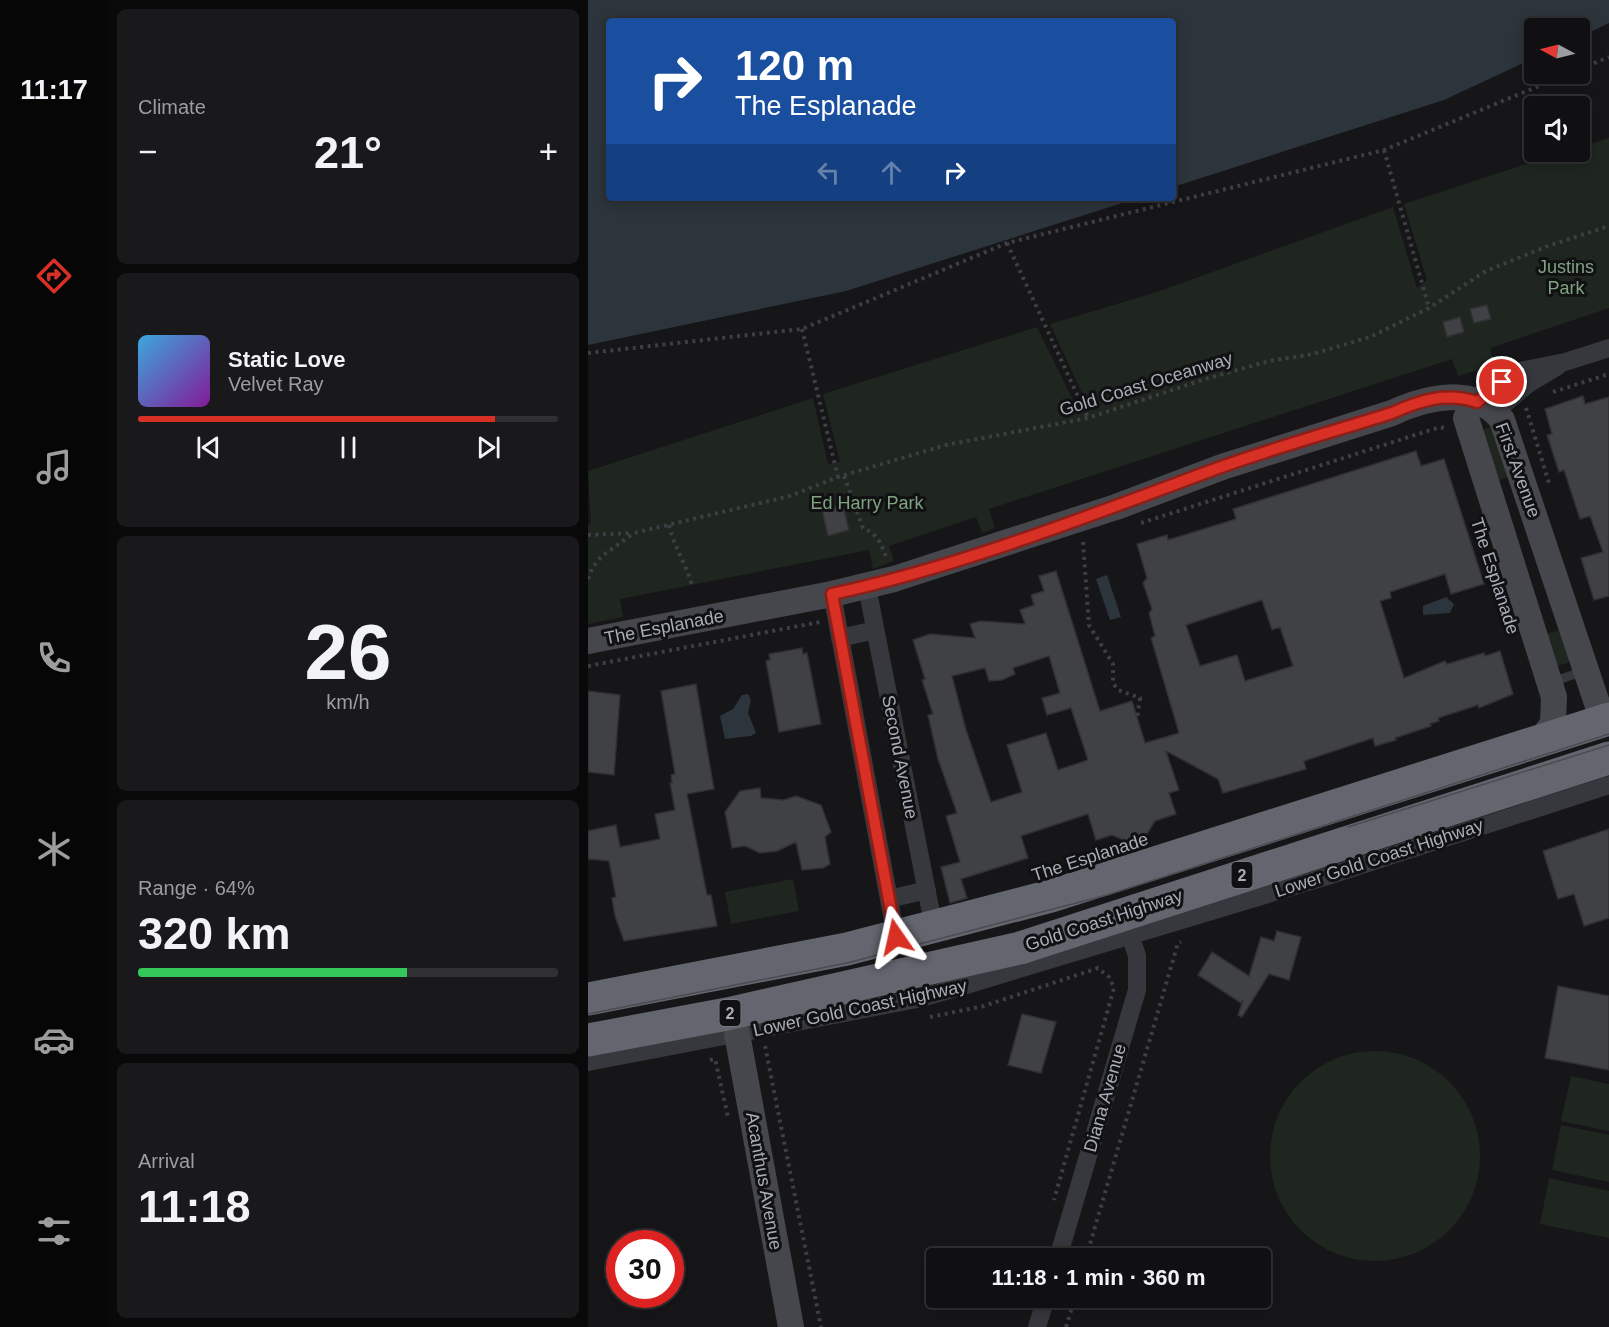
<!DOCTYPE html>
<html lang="en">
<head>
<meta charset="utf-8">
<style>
  :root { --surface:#101012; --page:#19191b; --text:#f1f3f6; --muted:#9c9d9f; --line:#303032; --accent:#d93025 }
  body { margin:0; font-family:Helvetica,sans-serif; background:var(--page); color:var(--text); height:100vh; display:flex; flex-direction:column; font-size:22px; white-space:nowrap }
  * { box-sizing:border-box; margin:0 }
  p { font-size:20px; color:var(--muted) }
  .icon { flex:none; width:33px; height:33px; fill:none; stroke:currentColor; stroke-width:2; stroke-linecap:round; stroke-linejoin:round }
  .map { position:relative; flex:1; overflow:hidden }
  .sheet { display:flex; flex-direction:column; gap:9px; padding:9px; background:#09090a; width:480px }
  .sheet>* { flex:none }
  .hud { position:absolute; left:18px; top:18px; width:570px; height:183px; border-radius:6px; box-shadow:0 3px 15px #0003,0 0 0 2px var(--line); background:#1a4fa0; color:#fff; overflow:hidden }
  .needle { width:39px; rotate:277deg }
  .buttons { position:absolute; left:936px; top:18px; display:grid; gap:12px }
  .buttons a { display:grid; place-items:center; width:66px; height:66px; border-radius:6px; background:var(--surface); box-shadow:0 3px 15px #0003,0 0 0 2px var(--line); font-size:30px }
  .speed { position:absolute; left:18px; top:1230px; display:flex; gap:12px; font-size:30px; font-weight:700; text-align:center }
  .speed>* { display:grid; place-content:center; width:78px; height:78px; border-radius:50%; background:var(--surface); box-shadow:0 3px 15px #0003,0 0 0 2px var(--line); line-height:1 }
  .speed .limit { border:9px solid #d22; background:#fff; color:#111 }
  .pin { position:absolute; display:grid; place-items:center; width:51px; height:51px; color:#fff; margin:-26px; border:3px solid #fff; border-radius:50%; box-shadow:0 2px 6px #0007 }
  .me { position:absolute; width:66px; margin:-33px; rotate:349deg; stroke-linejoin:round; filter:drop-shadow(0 0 4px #0008) }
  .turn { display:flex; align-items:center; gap:21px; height:126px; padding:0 30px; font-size:27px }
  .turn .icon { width:78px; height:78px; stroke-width:2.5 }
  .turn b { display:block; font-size:42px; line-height:51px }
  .lanes { display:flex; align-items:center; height:57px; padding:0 30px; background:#0003; justify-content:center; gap:30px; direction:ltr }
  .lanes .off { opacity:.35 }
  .big { font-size:45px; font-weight:800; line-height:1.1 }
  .sheet .tile { flex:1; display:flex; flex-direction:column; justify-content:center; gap:9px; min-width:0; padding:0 21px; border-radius:9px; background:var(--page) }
  .sheet .dial { align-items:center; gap:0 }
  .dial b { font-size:78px; line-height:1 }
  .song { display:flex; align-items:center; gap:18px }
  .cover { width:72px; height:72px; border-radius:9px; background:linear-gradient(135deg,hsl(200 70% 55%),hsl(290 70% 35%)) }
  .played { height:6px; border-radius:3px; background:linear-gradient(90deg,var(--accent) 85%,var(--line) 85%) }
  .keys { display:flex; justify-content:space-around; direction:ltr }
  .heat { display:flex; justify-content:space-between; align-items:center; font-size:33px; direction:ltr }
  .charge { height:9px; border-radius:4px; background:linear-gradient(90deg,#34c759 64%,var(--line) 0) }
  .trip { position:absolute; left:338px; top:1248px; width:345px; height:60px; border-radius:6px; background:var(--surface); box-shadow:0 3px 15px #0003,0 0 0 2px var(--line); font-weight:800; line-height:60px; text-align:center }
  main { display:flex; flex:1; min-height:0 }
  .tab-bar { display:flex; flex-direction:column; width:108px; justify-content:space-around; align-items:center; background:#060607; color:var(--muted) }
  .tab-bar .icon { width:42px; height:42px }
  .tab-bar .on { color:var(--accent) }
  .tab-bar b { font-size:27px; color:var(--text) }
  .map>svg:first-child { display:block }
  .green { fill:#1e261f }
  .water { fill:#2c353c }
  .building { fill:#404145; stroke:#303034; stroke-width:1.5; fill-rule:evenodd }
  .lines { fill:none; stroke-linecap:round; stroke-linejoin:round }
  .path { stroke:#3d3f44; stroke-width:4; stroke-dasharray:3 4.5; stroke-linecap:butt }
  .lane { stroke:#37383d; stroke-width:9 }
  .street { stroke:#37383d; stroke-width:18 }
  .secondary { stroke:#45474d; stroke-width:26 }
  .highway { stroke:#63666e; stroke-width:33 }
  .tram { stroke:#4a4c52; stroke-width:1.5 }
  .route-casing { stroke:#8d1f18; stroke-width:15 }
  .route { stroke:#d93025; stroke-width:10 }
  .labels { text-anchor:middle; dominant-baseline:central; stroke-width:6; stroke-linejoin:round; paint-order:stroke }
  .shield { fill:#111113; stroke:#7b7e86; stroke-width:1.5 }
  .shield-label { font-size:16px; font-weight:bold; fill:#a8adb8 }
  .park-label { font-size:18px; fill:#7fa381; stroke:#111113 }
  .street-label { font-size:18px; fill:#a8adb8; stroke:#111113 }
</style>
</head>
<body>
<main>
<nav class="tab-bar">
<b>11:17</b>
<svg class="icon on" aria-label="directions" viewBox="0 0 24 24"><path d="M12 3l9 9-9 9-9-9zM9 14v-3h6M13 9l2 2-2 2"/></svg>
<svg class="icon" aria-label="music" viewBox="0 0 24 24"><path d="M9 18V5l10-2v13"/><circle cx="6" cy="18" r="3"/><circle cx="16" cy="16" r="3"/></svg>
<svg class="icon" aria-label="phone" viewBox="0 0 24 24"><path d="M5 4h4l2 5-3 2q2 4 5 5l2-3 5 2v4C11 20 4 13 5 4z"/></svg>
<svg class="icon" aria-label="climate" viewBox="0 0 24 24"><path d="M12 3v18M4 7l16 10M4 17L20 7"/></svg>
<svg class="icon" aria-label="car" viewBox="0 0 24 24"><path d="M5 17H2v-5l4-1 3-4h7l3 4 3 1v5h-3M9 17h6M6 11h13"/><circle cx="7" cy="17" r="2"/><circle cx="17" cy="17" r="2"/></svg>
<svg class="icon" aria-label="filters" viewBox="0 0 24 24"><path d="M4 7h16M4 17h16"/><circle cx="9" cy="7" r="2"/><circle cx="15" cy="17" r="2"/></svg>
</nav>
<section class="sheet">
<div class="tile"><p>Climate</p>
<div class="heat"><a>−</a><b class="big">21°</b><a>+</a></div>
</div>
<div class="tile">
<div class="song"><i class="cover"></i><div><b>Static Love</b><p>Velvet Ray</p></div></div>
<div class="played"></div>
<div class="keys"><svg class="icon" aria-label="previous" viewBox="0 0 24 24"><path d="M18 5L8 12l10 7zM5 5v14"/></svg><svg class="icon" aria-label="pause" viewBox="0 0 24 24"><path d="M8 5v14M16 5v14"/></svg><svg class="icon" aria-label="next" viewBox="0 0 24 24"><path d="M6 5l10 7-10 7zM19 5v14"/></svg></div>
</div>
<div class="tile dial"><b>26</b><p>km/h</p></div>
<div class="tile"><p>Range · 64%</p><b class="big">320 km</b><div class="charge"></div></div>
<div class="tile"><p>Arrival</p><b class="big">11:18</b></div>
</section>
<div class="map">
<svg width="1021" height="1327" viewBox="0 0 1021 1327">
  <rect width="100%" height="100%" fill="#161618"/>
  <path class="green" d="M1021 138V308L902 348 906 365 870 376 864 359 401 509 407 528 394 533 388 517 301 546 306 561 285 569 281 550 32 599 35 617 0 624V525L3 524 0 471 225 398 240 464 252 462 235 394 449 327 488 406 498 402 462 324 566 293 805 207 829 288 839 280 816 204 975 152H992V147Z
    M908 425 925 476 908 481 892 431Z
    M975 629 985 661 969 666 958 634Z
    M205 879 211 911 143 924 137 892Z
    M682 1156a105 105 0 1 1 210 0a105 105 0 1 1-210 0Z
    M983 1076 1021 1084V1131L973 1121Z
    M973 1125 1021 1135V1182L964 1170Z
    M961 1178 1021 1191V1238L952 1224Z"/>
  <path class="water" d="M0 0H1021V23L992 37V28H946V58L856 100 585 187V21H21V198H550L258 291 0 345Z
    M519 575 533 617 522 620 508 579Z
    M858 597 866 604 862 613 835 615V606Z
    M160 694 163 700 160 713 168 733 163 736 137 739 132 716 145 709 154 695Z"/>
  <path class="building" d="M899 305 903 319 886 323 882 309Z
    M872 317 876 332 859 337 855 322Z
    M995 396 997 404 1021 397V596L1006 600 993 558 1015 552 1002 516 992 519 976 470 971 472 959 435 964 434 957 409Z
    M828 451 833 466 856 459 896 584 863 594 857 574 802 592 803 598 792 601 816 678 857 661 859 664 896 653 897 656 912 651 925 694 891 708 890 705 850 718 851 721 842 724 843 726 807 738 808 740 787 746 785 738 716 761 718 769 635 793 630 779 578 751 591 790 581 793 588 814 567 821 557 837 540 842 524 835 508 840 500 814 433 836 440 858 373 879 379 898 362 903 353 867 372 862 358 816 369 813 350 759 340 715 345 714 334 680 337 679 325 640 342 634 387 638 382 624 392 621 437 624 432 610 446 605 443 595 456 591 451 576 468 571 512 711 544 701 557 743 591 733 563 638 567 636 561 613 564 609 555 583 559 578 549 544 579 535 580 540 648 519 645 509ZM674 600 684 630 692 627 705 666 657 681 649 655 612 666 598 625ZM461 656 472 693 454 698 459 715 483 708 500 760 470 770 458 733 419 745 434 792 403 802 378 730 364 676 397 668 401 681 414 680 427 674 425 668Z
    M255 505 261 530 240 536 234 510Z
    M214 648 215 654 219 653 233 724 191 732 178 661 182 660 181 654Z
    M108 684 126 789 99 794 119 895H123L129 926 36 941 27 916 24 898 28 897 21 861 0 859V831L28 825 32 847 72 839 67 814 87 810 82 783H84L83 775 87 774 73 691Z
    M0 691 32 695 26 775 0 772Z
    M172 788 173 798 196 800 208 796 233 805 243 832 237 837 242 864 235 868 214 870 208 842 189 851 172 853 157 846 144 848 137 812 152 791Z
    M1021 829V918L996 926 986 894 970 899 955 851Z
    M689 931 713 937 701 980 681 974 654 1017 650 1015 655 1000 653 1003 610 975 624 952 661 976 673 937 686 941Z
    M970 986 1021 996V1070L957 1058Z
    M434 1014 468 1022 453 1073 420 1065Z"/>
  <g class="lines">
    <path class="path" d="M992 69 1021 57
      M796 150 841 308
      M419 243 500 418
      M214 329 250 477
      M0 353 214 329 419 243 796 150 980 74
      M965 392 1021 374
      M938 408 961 483
      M256 476 275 528C290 534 294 545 299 560
      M553 523 852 427 860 429
      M81 525C86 547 98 564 104 585
      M0 535 45 533
      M495 542 501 625 525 664V683L530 690 552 698 549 719
      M0 579 4 568 14 556 46 533 202 496 250 477 358 445 500 418 614 380 681 361 725 354 782 337 841 308 898 271 960 246 1021 226
      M0 666 232 622
      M342 1017 396 1006 510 968 521 977 526 988 466 1200
      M177 1046 233 1327
      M122 1060 127 1059 140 1117
      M498 1258 590 943 593 942
      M478 1327 487 1298"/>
    <path class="lane" d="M964 682 996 671"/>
    <path class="street" d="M889 402 932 371 977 362 1021 348
      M904 410 915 405 940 384 970 366
      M279 587 346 928
      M244 594 308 937
      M252 638 287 630
      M301 899 339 890
      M0 1062 329 999 368 988 740 876 1021 785
      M470 1258 549 990V956L543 937
      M449 1327 458 1298"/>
    <path class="secondary" d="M878 418 966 697 965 723 952 742
      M0 641 244 594 306 579 528 507 634 467 804 413C838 397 887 385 914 420L1015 721
      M149 1034 203 1327"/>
    <path class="highway" d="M0 999 259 949 463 896 1021 719
      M0 1040 139 1014 432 948 1021 758"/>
    <path class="tram" d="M760 827 1021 745
      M0 1014 259 963 519 895 1021 734"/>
  </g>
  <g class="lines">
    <g class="route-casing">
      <path id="route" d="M308 937 244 594C373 566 498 517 622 471 681 449 744 432 804 413 833 400 858 392 889 402L914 382"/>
    </g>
    <use href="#route" class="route"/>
  </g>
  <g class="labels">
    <g class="shield">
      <rect x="643.5" y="862" width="21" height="26" rx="4.5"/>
      <rect x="131.5" y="1000" width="21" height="26" rx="4.5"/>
    </g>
    <g class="shield-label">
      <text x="654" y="875">2</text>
      <text x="142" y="1013">2</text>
    </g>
    <g class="park-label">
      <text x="978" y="267">Justins<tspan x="978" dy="21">Park</tspan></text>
      <text x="279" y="503">Ed Harry Park</text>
    </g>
    <g class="street-label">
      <text transform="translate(558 384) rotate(-17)">Gold Coast Oceanway</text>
      <text transform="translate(930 470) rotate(70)">First Avenue</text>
      <text transform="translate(907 576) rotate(72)">The Esplanade</text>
      <text transform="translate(76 627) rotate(-11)">The Esplanade</text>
      <text transform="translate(312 757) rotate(79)">Second Avenue</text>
      <text transform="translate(502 857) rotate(-18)">The Esplanade</text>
      <text transform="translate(791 858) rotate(-18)">Lower Gold Coast Highway</text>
      <text transform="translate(516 920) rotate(-18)">Gold Coast Highway</text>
      <text transform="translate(272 1008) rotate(-12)">Lower Gold Coast Highway</text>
      <text transform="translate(517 1098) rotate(-74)">Diana Avenue</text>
      <text transform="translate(176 1181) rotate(80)">Acanthus Avenue</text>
    </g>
  </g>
</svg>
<div class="buttons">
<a><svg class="needle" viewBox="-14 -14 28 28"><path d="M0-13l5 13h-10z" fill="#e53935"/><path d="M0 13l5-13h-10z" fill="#9c9d9f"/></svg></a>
<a><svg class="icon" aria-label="sound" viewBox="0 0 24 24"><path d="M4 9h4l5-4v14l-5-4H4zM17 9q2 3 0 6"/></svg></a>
</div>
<div class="speed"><div class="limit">30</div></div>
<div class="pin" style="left:914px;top:382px;background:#d93025"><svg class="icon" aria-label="arrive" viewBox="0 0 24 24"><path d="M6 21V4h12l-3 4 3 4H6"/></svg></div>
<svg class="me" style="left:308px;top:937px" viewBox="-20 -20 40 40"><path d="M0-17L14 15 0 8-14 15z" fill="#d93025" stroke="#fff" stroke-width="4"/></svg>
<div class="trip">11:18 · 1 min · 360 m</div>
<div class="hud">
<div class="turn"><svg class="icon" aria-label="right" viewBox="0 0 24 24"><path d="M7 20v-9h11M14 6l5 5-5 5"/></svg><div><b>120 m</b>The Esplanade</div></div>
<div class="lanes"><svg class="icon off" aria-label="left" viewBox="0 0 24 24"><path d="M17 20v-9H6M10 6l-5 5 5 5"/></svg><svg class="icon off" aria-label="ahead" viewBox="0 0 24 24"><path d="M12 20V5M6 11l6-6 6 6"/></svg><svg class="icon" aria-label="right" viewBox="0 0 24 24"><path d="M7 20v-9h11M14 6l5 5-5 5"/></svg></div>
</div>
</div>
</main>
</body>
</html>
